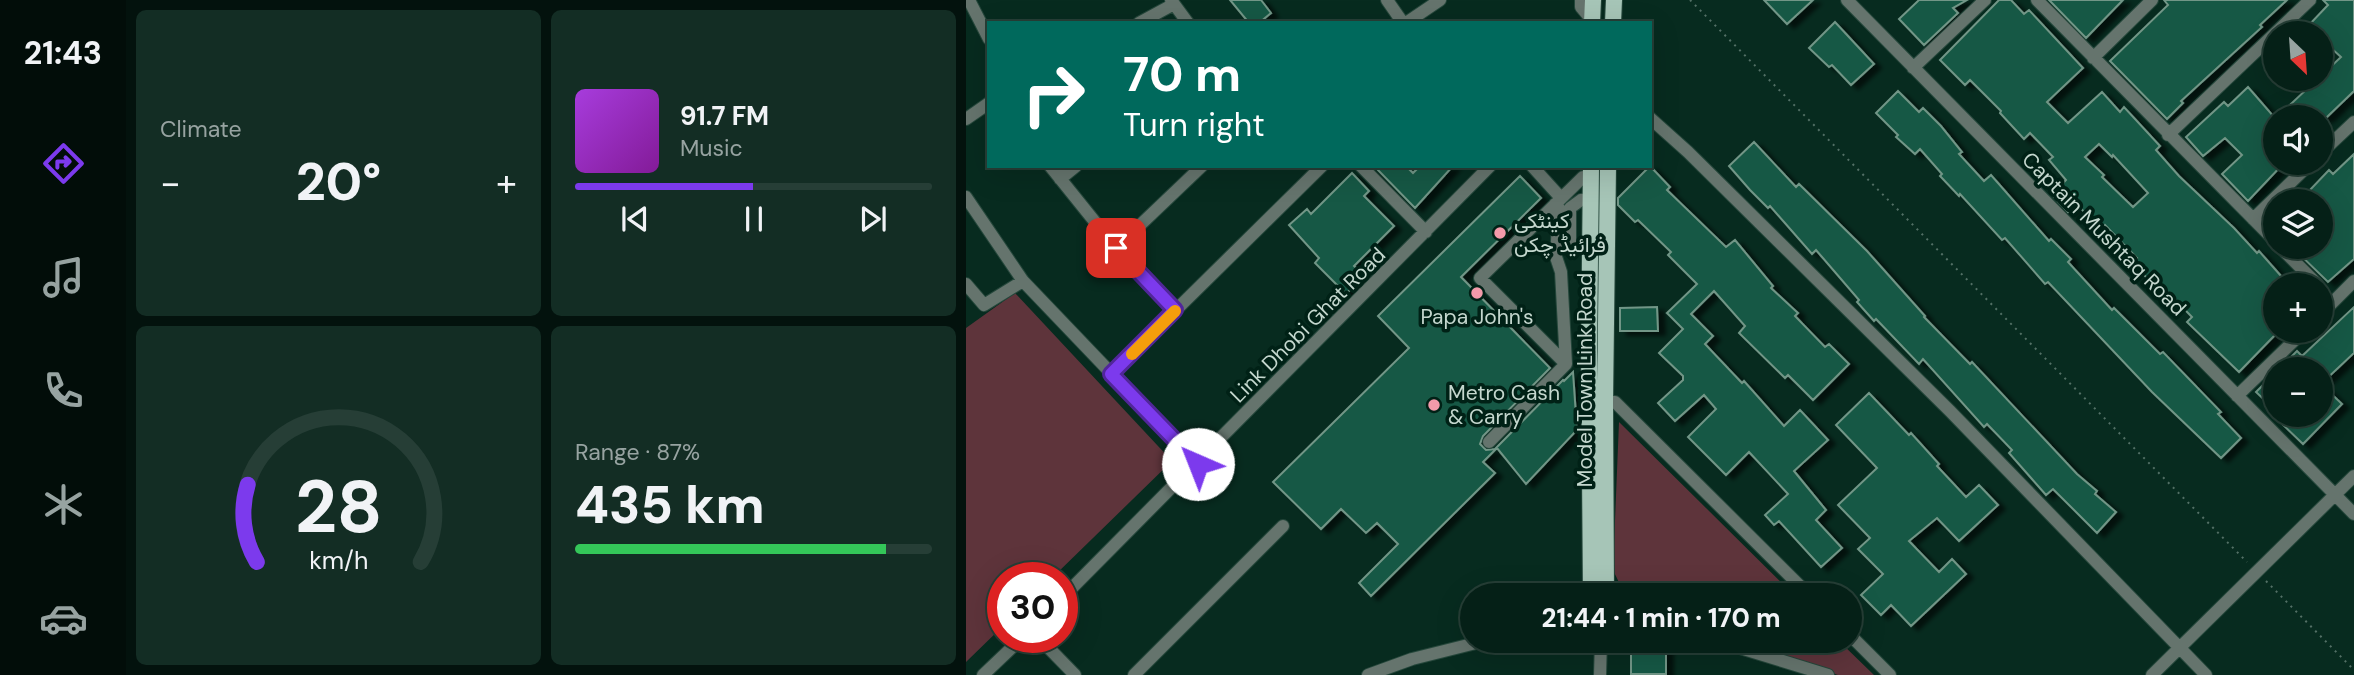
<!DOCTYPE html>
<html lang="en">
<head>
<meta charset="utf-8">
<style>
  :root { --surface:#052017; --page:#132d24; --text:#f1f3f6; --muted:#97a3a1; --line:#263e36; --accent:#7c3aed }
  body { margin:0; font-family:"DM Sans",Vazirmatn,sans-serif; background:var(--page); color:var(--text); height:100vh; display:flex; flex-direction:column; font-size:26px; white-space:nowrap }
  * { box-sizing:border-box; margin:0 }
  p { font-size:23px; color:var(--muted) }
  .icon { flex:none; width:38px; height:38px; fill:none; stroke:currentColor; stroke-width:2; stroke-linecap:round; stroke-linejoin:round }
  .map { position:relative; flex:1; overflow:hidden }
  .details { display:flex; flex-direction:column; gap:10px; padding:10px; background:#03120d; width:840px }
  .details>* { flex:none }
  .top-card { position:absolute; left:21px; top:21px; width:665px; height:147px; border-radius:0px; box-shadow:0 7px 28px #0002,0 0 0 2px var(--line); background:#00695c; color:#fff; overflow:hidden }
  .needle { width:46px; rotate:155deg }
  .tools { position:absolute; left:1297px; top:21px; display:grid; gap:14px }
  .tools a { display:grid; place-items:center; width:70px; height:70px; border-radius:50%; background:var(--surface); box-shadow:0 7px 28px #0002,0 0 0 2px var(--line); font-size:35px }
  .speed { position:absolute; left:21px; top:562px; display:flex; gap:14px; font-size:35px; font-weight:700; text-align:center }
  .speed>* { display:grid; place-content:center; width:91px; height:91px; border-radius:50%; background:var(--surface); box-shadow:0 7px 28px #0002,0 0 0 2px var(--line); line-height:1 }
  .speed .limit { border:10px solid #d22; background:#fff; color:#111 }
  .pin { position:absolute; display:grid; place-items:center; width:60px; height:60px; color:#fff; margin:-30px; border-radius:14px; box-shadow:0 4px 10px #0006 }
  .me { position:absolute; width:77px; margin:-38px; rotate:316deg; stroke-linejoin:round; filter:drop-shadow(0 0 5px #0008) }
  .turn { display:flex; align-items:center; gap:24px; height:147px; padding:0 21px; font-size:32px }
  .turn .icon { width:91px; height:91px; stroke-width:2.5 }
  .turn b { display:block; font-size:49px; line-height:60px }
  .big { font-size:52px; font-weight:800; line-height:1.1 }
  .details .tile { flex:1; display:flex; flex-direction:column; justify-content:center; gap:10px; min-width:0; padding:0 24px; border-radius:10px; background:var(--page) }
  .details .dial { align-items:center; gap:0 }
  .dial svg { height:182px; overflow:visible; fill:none; stroke:var(--line); stroke-width:7; stroke-linecap:round; text-anchor:middle }
  .dial text { fill:var(--text); stroke:none }
  .song { display:flex; align-items:center; gap:21px }
  .cover { width:84px; height:84px; border-radius:10px; background:linear-gradient(135deg,hsl(280 70% 55%),hsl(290 70% 35%)) }
  .played { height:7px; border-radius:4px; background:linear-gradient(90deg,var(--accent) 50%,var(--line) 50%) }
  .keys { display:flex; justify-content:space-around; direction:ltr }
  .heat { display:flex; justify-content:space-between; align-items:center; font-size:38px; direction:ltr }
  .charge { height:10px; border-radius:5px; background:linear-gradient(90deg,#34c759 87%,var(--line) 0) }
  .details .tiles { flex:1; display:grid; gap:10px; grid-template-columns:repeat(2,1fr) }
  .trip { position:absolute; left:494px; top:583px; width:402px; height:70px; border-radius:35px; background:var(--surface); box-shadow:0 7px 28px #0002,0 0 0 2px var(--line); font-weight:800; line-height:70px; text-align:center }
  main { display:flex; flex:1; min-height:0 }
  .tab-bar { display:flex; flex-direction:column; width:126px; justify-content:space-around; align-items:center; background:#020d09; color:var(--muted) }
  .tab-bar .icon { width:49px; height:49px }
  .tab-bar .selected { color:var(--accent) }
  .tab-bar b { font-size:32px; color:var(--text) }
  .map>svg:first-child { display:block }
  .green { fill:#5e343b }
  .building { fill:#185944; stroke:#729687; stroke-width:2; fill-rule:evenodd; filter:url(#shadow) }
  .lines { fill:none; stroke-linecap:round; stroke-linejoin:round }
  .minor-casing { stroke:#25473b; stroke-width:14 }
  .major-casing { stroke:#25473b; stroke-width:18 }
  .path { stroke:#537066; stroke-width:2; stroke-dasharray:2 5; stroke-linecap:butt }
  .minor { stroke:#65746d; stroke-width:12 }
  .major { stroke:#a6c5b7; stroke-width:16 }
  .route-casing { stroke:#51269a; stroke-width:18 }
  .route { stroke:#7c3aed; stroke-width:12 }
  .slow { stroke:#f59e0b; stroke-width:12 }
  .poi-dot { fill:#f39aaa; stroke:#002116; stroke-width:2.5 }
  .labels { text-anchor:middle; dominant-baseline:central; stroke-width:7; stroke-linejoin:round; paint-order:stroke }
  .poi-label { font-size:21px; fill:#c4d7ce; stroke:#002116; text-anchor:start }
  .street-label { font-size:21px; fill:#c4d7ce; stroke:#002116 }
</style>
</head>
<body>
<main>
<nav class="tab-bar">
<b>21:43</b>
<svg class="icon selected" aria-label="directions" viewBox="0 0 24 24"><path d="M12 3l9 9-9 9-9-9zM9 14v-3h6M13 9l2 2-2 2"/></svg>
<svg class="icon" aria-label="music" viewBox="0 0 24 24"><path d="M9 18V5l10-2v13"/><circle cx="6" cy="18" r="3"/><circle cx="16" cy="16" r="3"/></svg>
<svg class="icon" aria-label="phone" viewBox="0 0 24 24"><path d="M5 4h4l2 5-3 2q2 4 5 5l2-3 5 2v4C11 20 4 13 5 4z"/></svg>
<svg class="icon" aria-label="climate" viewBox="0 0 24 24"><path d="M12 3v18M4 7l16 10M4 17L20 7"/></svg>
<svg class="icon" aria-label="car" viewBox="0 0 24 24"><path d="M5 17H2v-5l4-1 3-4h7l3 4 3 1v5h-3M9 17h6M6 11h13"/><circle cx="7" cy="17" r="2"/><circle cx="17" cy="17" r="2"/></svg>
</nav>
<section class="details">
<div class="tiles">
<div class="tile"><p>Climate</p>
<div class="heat"><a>−</a><b class="big">20°</b><a>+</a></div>
</div>
<div class="tile">
<div class="song"><i class="cover"></i><div><b>91.7 FM</b><p>Music</p></div></div>
<div class="played"></div>
<div class="keys"><svg class="icon" aria-label="previous" viewBox="0 0 24 24"><path d="M18 5L8 12l10 7zM5 5v14"/></svg><svg class="icon" aria-label="pause" viewBox="0 0 24 24"><path d="M8 5v14M16 5v14"/></svg><svg class="icon" aria-label="next" viewBox="0 0 24 24"><path d="M6 5l10 7-10 7zM19 5v14"/></svg></div>
</div>
<div class="tile dial"><svg viewBox="0 0 100 80">
<path d="M14 69A42 42 0 1 1 86 69"/>
<path d="M14 69A42 42 0 0 1 10 35" stroke="#7c3aed"/>
<text x="50" y="56" font-size="32" font-weight="700">28</text>
<text x="50" y="72" font-size="11">km/h</text>
</svg></div>
<div class="tile"><p>Range · 87%</p><b class="big">435 km</b><div class="charge"></div></div>
</div>
</section>
<div class="map">
<svg width="1388" height="675" viewBox="0 0 1388 675">
  <defs>
    <filter id="shadow"><feDropShadow dx="7" dy="4" stdDeviation="2" flood-color="#0009"/></filter>
  </defs>
  <rect width="100%" height="100%" fill="#072b1f"/>
  <path class="green" d="M49 293 206 461 87 577 37 578V626L0 662V328Z
    M653 422 828 595H659L647 570Z
    M760 641H873L908 675H872Z"/>
  <path class="building" d="M264 0H295L305 13 293 23H283Z
    M798 0H847L821 24Z
    M953 0H1001L987 8 992 13 958 45 933 19Z
    M1033 0H1045L1058 14 1063 10 1117 68 1081 102 1102 123 1136 92 1154 112 1158 107 1194 146 1190 150 1213 176 1268 228 1291 253 1293 251 1323 285H1309V335L1273 372 1221 322 1226 317 1191 281 1187 284 1166 263 1171 258 1139 225 1136 229 1110 204 1102 212 1086 195 1100 180 1083 160 1087 157 1064 133 1058 139 1034 113 1035 111 1004 80 999 85 974 60ZM1133 144 1146 157 1147 155 1182 193 1167 207 1136 177 1138 175 1119 157Z
    M1083 0H1157L1120 38Z
    M1198 0H1321L1294 25 1296 27 1215 101 1217 103 1201 119 1144 61 1202 5Z
    M1357 0H1388V91L1360 118 1311 117 1375 57 1354 38V33H1350L1342 26 1362 5Z
    M869 22 908 64 885 85 866 65 863 67 843 48Z
    M1282 87 1309 118V163H1318L1282 201 1256 174 1276 155 1259 138 1237 156 1220 137 1258 102 1262 106Z
    M932 91 953 112 957 108 975 126 996 152 993 154 1018 181 1025 175 1083 241 1085 239 1105 259 1102 262 1146 310 1148 308 1194 354 1197 352 1255 412 1252 414 1275 438 1255 458 1186 392 1082 282 1079 284 1039 238 1036 240 994 194 993 196 974 176 976 174 954 149 949 154 930 137 932 135 910 113Z
    M788 142 830 187 833 184 901 251 959 316 958 317 1004 364 1006 362 1111 474 1131 491 1129 494 1150 512 1131 533 1087 489 1080 495 1043 453 1046 450 1021 424 1018 427 957 359 953 364 910 319 908 321 891 302 893 300 850 250 846 254 804 206 802 208 784 190 763 166Z
    M1388 154V259L1362 282 1326 247H1354V201H1329L1341 190 1343 191 1363 170 1367 174Z
    M408 166H440L447 173 454 166H487L449 208Z
    M684 166 704 187 701 190 760 247 769 240 807 286 805 288 832 313 829 316 859 347 863 344 883 364 847 400 822 375 819 378 773 333 779 326 748 291 725 314 747 336 739 344 776 383 778 381 818 426 834 410 862 440 828 471 860 510 850 520 876 548 855 567 813 521 808 525 799 515 822 494 783 452 760 475 722 437 750 409 738 395 709 421 692 403 717 380V376L693 353 717 329 701 313 731 284 702 255 705 252 672 220 669 222 652 205V198Z
    M386 173 403 191 398 196 428 226 388 266 398 275 380 294 349 263 353 258 323 225 341 209 345 214Z
    M554 176 575 198 495 277 584 368 517 436 514 444 520 450 529 449 597 380 598 381 607 372 611 430 560 484 531 448 517 462 529 473 405 596 393 583 432 544 411 523 400 533 375 509 355 529 307 482 443 348 412 316Z
    M691 307 692 331H654V308Z
    M1388 307V353L1355 384 1376 404 1337 444 1314 422 1320 415H1354V369H1313L1331 351 1336 356Z
    M1309 373V410L1290 392Z
    M903 393 943 435 945 433 973 464 971 466 1000 497 1013 485 1032 505 993 541 971 518 943 541 973 572 986 559 1000 574 945 626 925 605 915 615 895 595 917 574 892 549 904 538 872 505 911 468 870 425Z
    M665 646H700V674H665Z"/>
  <g class="lines">
    <g class="minor-casing">
      <path id="minor" d="M3 0 23 39
        M205 0 222 23
        M421 0 437 23
        M615 0V7L626 20
        M881 0 1388 514
        M1071 0 1309 241
        M173 23 208 4
        M440 23 474 0
        M1127 58 1186 0
        M947 68 1019 0
        M684 118 722 152 984 411 1240 675
        M0 119 23 103
        M1202 135 1344 0
        M1354 154 1388 122
        M84 166 150 248 209 310
        M395 166 460 232
        M566 166 595 198
        M94 179 110 166
        M0 197 57 281 232 464
        M1287 219 1345 163
        M591 245 604 244V208L615 200 624 199
        M1314 247 1352 285
        M150 248 236 166
        M0 284 18 305 57 281
        M1354 315 1388 281
        M600 364 514 278 617 177H625
        M145 374 356 166
        M1271 396 1338 331
        M639 402H649L843 595
        M523 442 600 364 595 272 590 257 593 208 589 204
        M96 598 524 166
        M884 635 924 675
        M72 637 109 675
        M748 640 862 675
        M17 675 57 637
        M168 675 317 526
        M402 675 446 659 522 640
        M634 675 635 640
        M1186 675 1388 476"/>
    </g>
    <g class="major-casing">
      <path id="major" d="M626 23 627 0
        M647 23 648 0
        M625 166 623 349 625 595
        M640 595 639 402 642 166"/>
    </g>
    <path class="path" d="M724 0 1281 562
      M1300 581 1388 670"/>
    <use href="#minor" class="minor"/>
    <use href="#major" class="major"/>
  </g>
  <g class="lines">
    <g class="route-casing">
      <path id="route" d="M150 248 209 310 145 374 232 464"/>
    </g>
    <use href="#route" class="route"/>
    <path class="slow" d="M166 354 209 311"/>
  </g>
  <g class="poi-dot">
    <circle cx="534" cy="233" r="7"/>
    <circle cx="511" cy="293" r="7"/>
    <circle cx="468" cy="405" r="7"/>
  </g>
  <g class="labels">
    <g class="poi-label">
      <text x="548" y="221">کینٹکی<tspan x="548" dy="24">فرائیڈ چکن</tspan></text>
      <text x="511" y="317" text-anchor="middle">Papa John's</text>
      <text x="482" y="393">Metro Cash<tspan x="482" dy="24">&amp; Carry</tspan></text>
    </g>
    <g class="street-label">
      <text transform="translate(1138 234) rotate(45)">Captain Mushtaq Road</text>
      <text transform="translate(342 325) rotate(-45)">Link Dhobi Ghat Road</text>
      <text transform="translate(619 380) rotate(-90)">Model Town Link Road</text>
    </g>
  </g>
</svg>
<div class="tools">
<a><svg class="needle" viewBox="-14 -14 28 28"><path d="M0-13l5 13h-10z" fill="#e53935"/><path d="M0 13l5-13h-10z" fill="#97a3a1"/></svg></a>
<a><svg class="icon" aria-label="sound" viewBox="0 0 24 24"><path d="M4 9h4l5-4v14l-5-4H4zM17 9q2 3 0 6"/></svg></a>
<a><svg class="icon" aria-label="layers" viewBox="0 0 24 24"><path d="M12 4l9 5-9 5-9-5zM3 14l9 5 9-5"/></svg></a>
<a>+</a>
<a>−</a>
</div>
<div class="speed"><div class="limit">30</div></div>
<div class="pin" style="left:150px;top:248px;background:#d93025"><svg class="icon" aria-label="arrive" viewBox="0 0 24 24"><path d="M6 21V4h12l-3 4 3 4H6"/></svg></div>
<svg class="me" style="left:232px;top:464px" viewBox="-20 -20 40 40"><circle r="19" fill="#fff"/><path d="M0-13L10 11 0 6-10 11z" fill="#7c3aed"/></svg>
<div class="trip">21:44 · 1 min · 170 m</div>
<div class="top-card">
<div class="turn"><svg class="icon" aria-label="right" viewBox="0 0 24 24"><path d="M7 20v-9h11M14 6l5 5-5 5"/></svg><div><b>70 m</b>Turn right</div></div>
</div>
</div>
</main>
</body>
</html>
